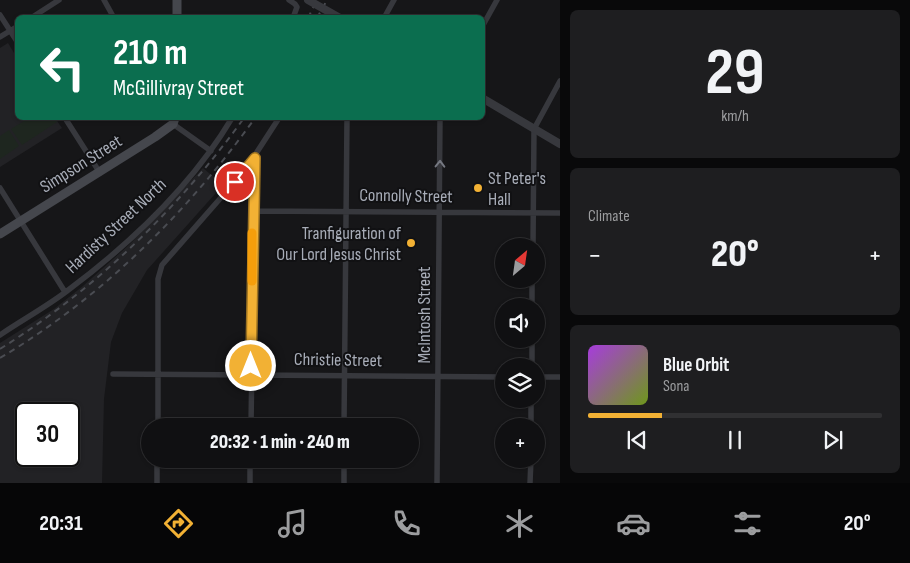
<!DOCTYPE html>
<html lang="en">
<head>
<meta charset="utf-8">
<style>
  :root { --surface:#101012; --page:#1e1e20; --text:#f1f3f6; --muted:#9c9d9f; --line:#303032; --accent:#f2b134 }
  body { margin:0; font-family:"Sofia Sans Condensed",sans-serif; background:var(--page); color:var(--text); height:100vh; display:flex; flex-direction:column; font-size:19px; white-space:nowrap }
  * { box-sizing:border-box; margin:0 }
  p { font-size:16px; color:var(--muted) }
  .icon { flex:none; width:28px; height:28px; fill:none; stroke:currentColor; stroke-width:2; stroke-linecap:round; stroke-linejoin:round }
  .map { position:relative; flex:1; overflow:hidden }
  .sheet { display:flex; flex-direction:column; gap:10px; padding:10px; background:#09090a; width:350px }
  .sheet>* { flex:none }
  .top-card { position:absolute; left:15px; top:15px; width:470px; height:105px; border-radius:8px; box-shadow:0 1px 4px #0004,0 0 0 1px var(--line); background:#0b6e4f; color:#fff; overflow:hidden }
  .needle { width:32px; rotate:29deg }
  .controls { position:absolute; left:495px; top:238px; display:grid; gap:10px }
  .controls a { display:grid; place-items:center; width:50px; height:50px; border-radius:50%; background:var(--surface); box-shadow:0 1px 4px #0004,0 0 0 1px var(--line); font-size:25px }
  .speed { position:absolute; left:15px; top:402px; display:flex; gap:10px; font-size:25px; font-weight:700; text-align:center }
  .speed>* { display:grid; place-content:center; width:65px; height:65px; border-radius:50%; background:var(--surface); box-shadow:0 1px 4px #0004,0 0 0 1px var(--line); line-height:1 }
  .speed .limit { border:2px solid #111; border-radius:8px; background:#fff; color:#111 }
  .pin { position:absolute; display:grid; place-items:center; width:42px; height:42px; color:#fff; margin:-21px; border:2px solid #fff; border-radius:50%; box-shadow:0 1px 5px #0007 }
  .me { position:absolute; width:55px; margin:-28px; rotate:0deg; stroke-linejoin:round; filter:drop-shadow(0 0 4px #0008) }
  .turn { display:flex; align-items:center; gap:18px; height:105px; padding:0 15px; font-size:22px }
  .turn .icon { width:65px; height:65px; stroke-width:2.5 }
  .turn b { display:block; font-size:35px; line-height:42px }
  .big { font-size:38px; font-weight:800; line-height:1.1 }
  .sheet .widget { flex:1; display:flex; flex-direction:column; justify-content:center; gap:8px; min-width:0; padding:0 18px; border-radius:8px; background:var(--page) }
  .sheet .dial { align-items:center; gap:0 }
  .dial b { font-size:65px; line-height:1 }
  .song { display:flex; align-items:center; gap:15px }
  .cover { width:60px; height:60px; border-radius:8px; background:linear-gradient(135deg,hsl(280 70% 55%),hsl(80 70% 35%)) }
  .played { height:5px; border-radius:2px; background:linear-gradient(90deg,var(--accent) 25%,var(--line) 25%) }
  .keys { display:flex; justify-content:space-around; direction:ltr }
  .heat { display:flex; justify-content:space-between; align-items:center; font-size:28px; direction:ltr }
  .trip { position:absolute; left:141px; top:418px; width:278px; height:50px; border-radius:25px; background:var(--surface); box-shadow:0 1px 4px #0004,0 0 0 1px var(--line); font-weight:800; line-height:50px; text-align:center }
  .dock { display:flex; height:80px; justify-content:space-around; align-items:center; background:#060607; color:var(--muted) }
  .dock .icon { width:35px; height:35px }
  .dock .active { color:var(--accent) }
  .dock b { font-size:22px; color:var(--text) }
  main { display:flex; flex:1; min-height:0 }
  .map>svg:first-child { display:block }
  .built { fill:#222225; fill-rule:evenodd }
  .green { fill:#1e261f }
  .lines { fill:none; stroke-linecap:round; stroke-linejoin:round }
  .minor { stroke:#37383d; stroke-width:5.5 }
  .tertiary { stroke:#37383d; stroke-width:8 }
  .secondary { stroke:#45474d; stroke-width:9 }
  .rail { stroke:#4a4c52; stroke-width:2; stroke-dasharray:6 5; stroke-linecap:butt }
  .tertiary-bridge { stroke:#37383d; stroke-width:8 }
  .oneway { stroke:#757881 }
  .route-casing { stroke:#9d7322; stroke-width:12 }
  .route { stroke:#f2b134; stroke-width:9 }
  .slow { stroke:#f59e0b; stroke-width:9 }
  .poi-dot { fill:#f2b134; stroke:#111113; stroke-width:2 }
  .labels { text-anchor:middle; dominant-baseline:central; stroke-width:4; stroke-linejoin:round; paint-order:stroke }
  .street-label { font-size:18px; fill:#a8adb8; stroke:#111113 }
  .poi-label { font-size:18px; fill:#a8adb8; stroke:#111113; text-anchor:start }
</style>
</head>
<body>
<main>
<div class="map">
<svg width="560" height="483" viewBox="0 0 560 483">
  <rect width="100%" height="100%" fill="#161618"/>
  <path class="built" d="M8 43 17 58 18 118H55L62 128 0 167V48Z
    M203 168 223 185 147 270 122 313 111 342 104 399 102 483H0V343L54 309 83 286 130 244ZM26 414H69V456H26Z"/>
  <path class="green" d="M29 118H54L57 122 22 145 11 129Z
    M9 130 19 146 0 159V136Z"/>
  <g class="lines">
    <path class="minor" d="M104 0 114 18
      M289 0 295 4 297 7 293 18
      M0 15 18 43
      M31 18 59 0
      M384 18 394 0
      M482 27 497 0
      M0 37 18 26
      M65 118 100 173
      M173 124 211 151
      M0 188 65 292
      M253 211 560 213
      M533 246 534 129 560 81
      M532 306V279
      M0 335C22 320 46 307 67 291 130 244 192 185 232 118
      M532 366V339
      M113 374 504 377
      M536 377H560
      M158 426V279L162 265 246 169 279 118
      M251 426 255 158
      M344 426 347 118
      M531 426V399
      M157 483V459
      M250 483V459
      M344 483V459
      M437 483 440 118
      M530 483 531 459"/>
    <path class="tertiary" d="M482 98 560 144"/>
    <path class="secondary" d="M177 18V0
      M0 234 155 137 173 124 175 118"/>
    <path class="rail" d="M308 18 317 0
      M317 18 327 0
      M0 349C97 288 177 210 244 118
      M0 358C101 298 187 213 255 118"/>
    <path class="tertiary-bridge" d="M308 0 340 18"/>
  </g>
  <defs><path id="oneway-chevron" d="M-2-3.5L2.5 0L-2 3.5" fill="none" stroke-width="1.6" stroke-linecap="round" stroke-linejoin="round" transform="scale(1.25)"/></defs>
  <use class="oneway" href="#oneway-chevron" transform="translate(440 164) rotate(-89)"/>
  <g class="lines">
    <g class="route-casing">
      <path id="route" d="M235 182 255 158 251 366"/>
    </g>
    <use href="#route" class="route"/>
    <path class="slow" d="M252 281V233"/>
  </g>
  <g class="poi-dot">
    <circle cx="478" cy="188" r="5"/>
    <circle cx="411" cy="243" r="5"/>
  </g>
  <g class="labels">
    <g class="street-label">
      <text transform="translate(81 164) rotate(-32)">Simpson Street</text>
      <text transform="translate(406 196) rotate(1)">Connolly Street</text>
      <text transform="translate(116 226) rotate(-43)">Hardisty Street North</text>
      <text transform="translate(424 315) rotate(-90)">McIntosh Street</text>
      <text transform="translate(338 360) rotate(1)">Christie Street</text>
    </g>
    <g class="poi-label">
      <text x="488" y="178">St Peter's<tspan x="488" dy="21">Hall</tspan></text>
      <text x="401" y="233" text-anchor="end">Tranfiguration of<tspan x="401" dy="21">Our Lord Jesus Christ</tspan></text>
    </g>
  </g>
</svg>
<div class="controls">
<a><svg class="needle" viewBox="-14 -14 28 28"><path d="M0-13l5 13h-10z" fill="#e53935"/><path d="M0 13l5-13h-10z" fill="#9c9d9f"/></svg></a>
<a><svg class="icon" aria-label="sound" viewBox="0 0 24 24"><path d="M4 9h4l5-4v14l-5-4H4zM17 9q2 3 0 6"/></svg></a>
<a><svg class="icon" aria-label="layers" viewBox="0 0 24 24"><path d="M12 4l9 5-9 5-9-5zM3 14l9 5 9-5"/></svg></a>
<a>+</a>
</div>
<div class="speed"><div class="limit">30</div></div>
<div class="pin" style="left:235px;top:182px;background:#d93025"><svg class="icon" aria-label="arrive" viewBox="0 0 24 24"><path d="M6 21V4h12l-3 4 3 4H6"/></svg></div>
<svg class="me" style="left:251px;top:366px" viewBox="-20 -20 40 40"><circle r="17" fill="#f2b134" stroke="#fff" stroke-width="3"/><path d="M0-11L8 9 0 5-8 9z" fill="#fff"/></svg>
<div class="trip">20:32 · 1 min · 240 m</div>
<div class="top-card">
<div class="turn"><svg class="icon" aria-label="left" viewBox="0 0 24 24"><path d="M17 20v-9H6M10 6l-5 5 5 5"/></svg><div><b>210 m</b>McGillivray Street</div></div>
</div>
</div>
<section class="sheet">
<div class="widget dial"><b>29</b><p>km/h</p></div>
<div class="widget"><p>Climate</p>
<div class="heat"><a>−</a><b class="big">20°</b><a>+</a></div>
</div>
<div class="widget">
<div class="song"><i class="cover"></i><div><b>Blue Orbit</b><p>Sona</p></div></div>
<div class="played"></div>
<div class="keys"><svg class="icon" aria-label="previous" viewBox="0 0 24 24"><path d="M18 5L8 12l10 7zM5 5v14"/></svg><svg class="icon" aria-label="pause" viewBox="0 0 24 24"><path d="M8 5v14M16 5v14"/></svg><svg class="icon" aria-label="next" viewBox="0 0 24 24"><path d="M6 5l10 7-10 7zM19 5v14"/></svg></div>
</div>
</section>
</main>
<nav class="dock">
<b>20:31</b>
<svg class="icon active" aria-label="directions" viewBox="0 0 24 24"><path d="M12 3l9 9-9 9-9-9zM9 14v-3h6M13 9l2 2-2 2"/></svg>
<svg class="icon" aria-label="music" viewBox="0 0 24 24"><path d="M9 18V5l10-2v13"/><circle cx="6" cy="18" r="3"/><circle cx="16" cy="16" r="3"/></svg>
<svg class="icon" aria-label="phone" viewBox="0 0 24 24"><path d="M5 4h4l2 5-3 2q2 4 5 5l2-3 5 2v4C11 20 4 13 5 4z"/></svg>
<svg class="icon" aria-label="climate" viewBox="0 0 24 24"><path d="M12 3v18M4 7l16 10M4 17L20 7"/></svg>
<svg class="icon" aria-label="car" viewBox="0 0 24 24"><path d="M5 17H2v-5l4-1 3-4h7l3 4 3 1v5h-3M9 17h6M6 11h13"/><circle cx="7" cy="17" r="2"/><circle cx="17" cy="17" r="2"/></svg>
<svg class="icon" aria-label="filters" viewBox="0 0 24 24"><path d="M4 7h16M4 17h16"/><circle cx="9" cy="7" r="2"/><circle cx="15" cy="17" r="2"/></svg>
<b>20°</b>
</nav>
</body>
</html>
